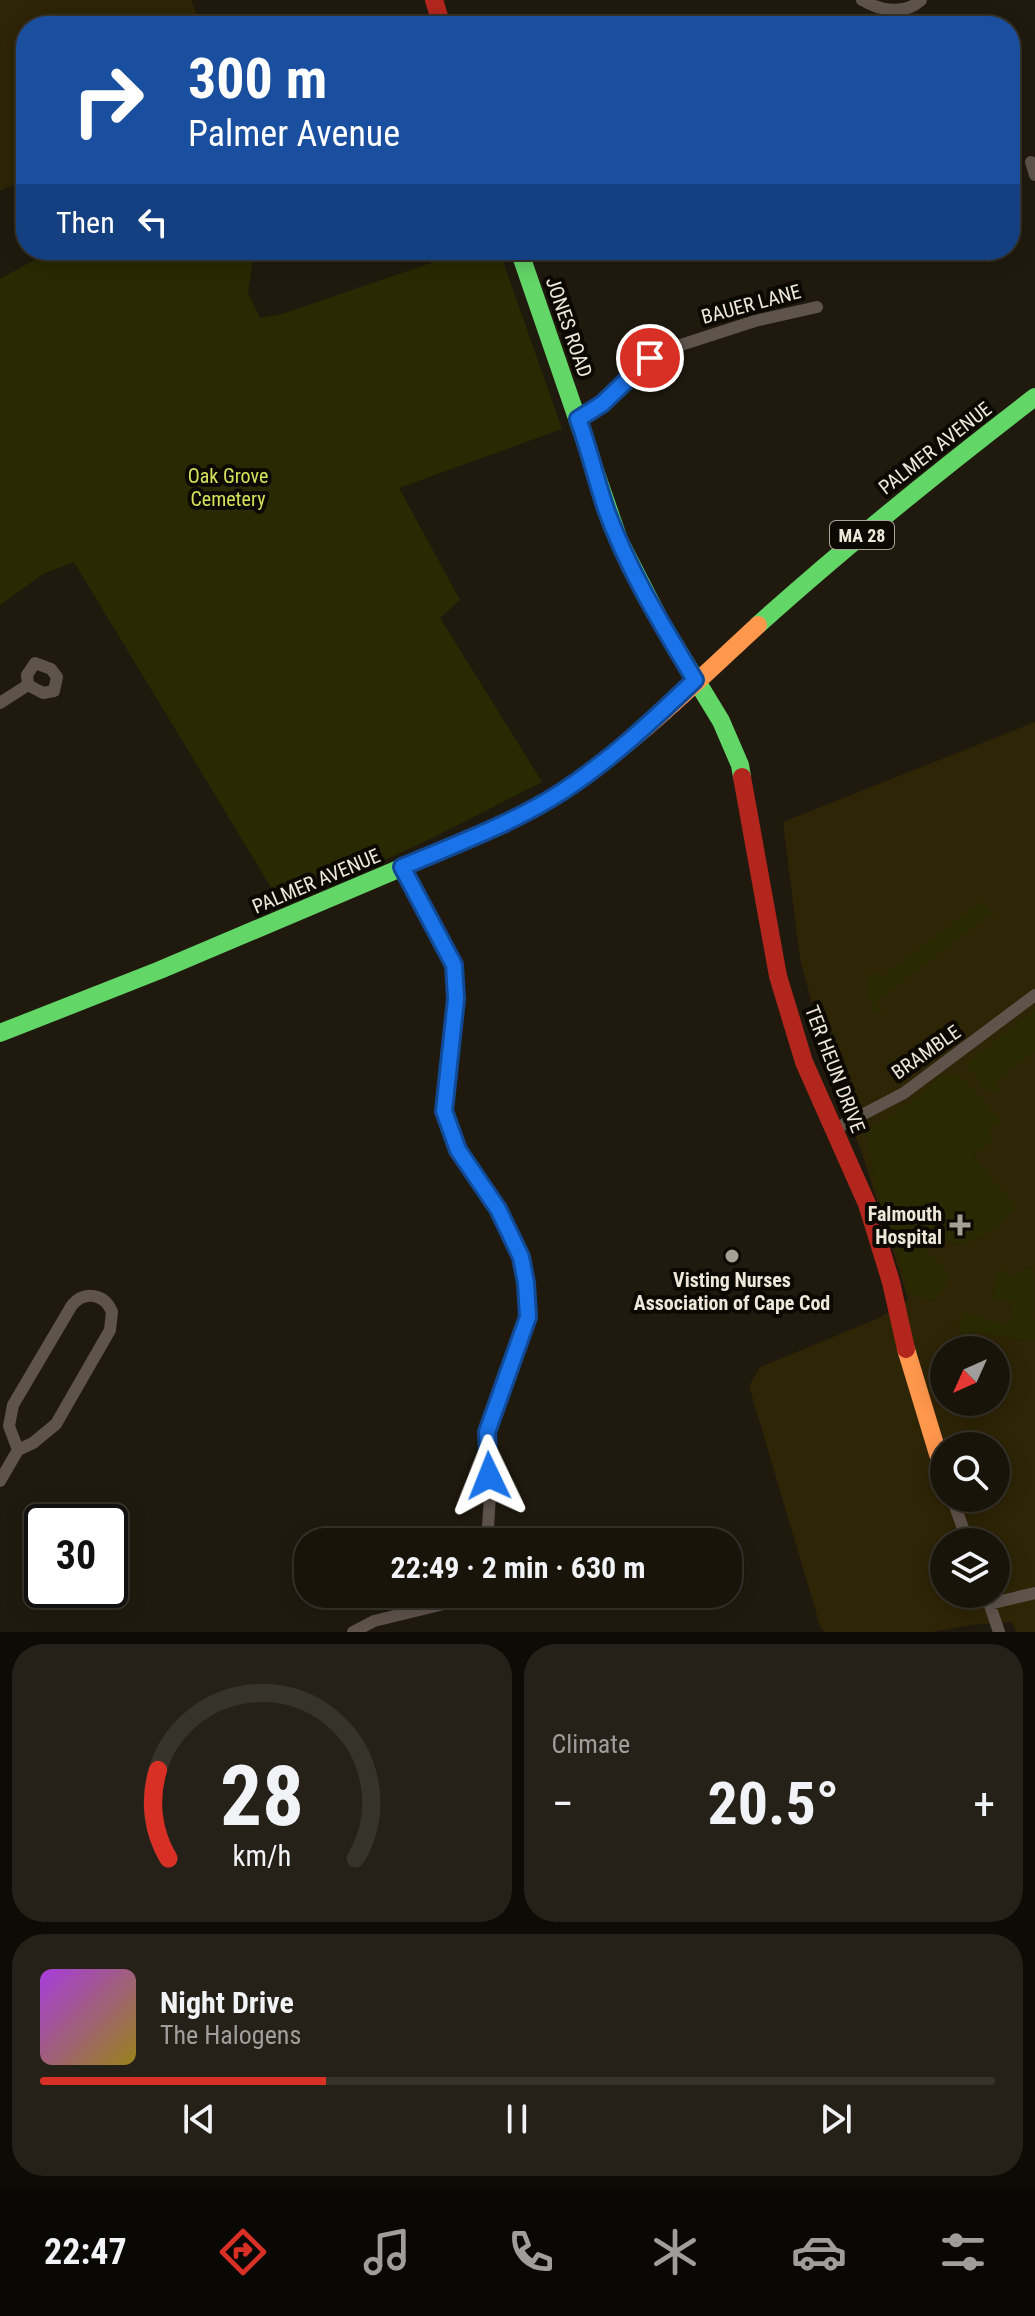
<!DOCTYPE html>
<html lang="en">
<head>
<meta charset="utf-8">
<style>
  :root { --surface:#18140a; --page:#252118; --text:#f1f3f6; --muted:#9f9e9c; --line:#36332b; --accent:#d93025 }
  body { margin:0; font-family:"Roboto Condensed",sans-serif; background:var(--page); color:var(--text); height:100vh; display:flex; flex-direction:column; font-size:30px; white-space:nowrap }
  * { box-sizing:border-box; margin:0 }
  p { font-size:26px; color:var(--muted) }
  .icon { flex:none; width:44px; height:44px; fill:none; stroke:currentColor; stroke-width:2; stroke-linecap:round; stroke-linejoin:round }
  .map { position:relative; height:1632px; overflow:hidden }
  .panel { display:flex; flex-direction:column; gap:12px; padding:12px; background:#0d0b06; flex:1 }
  .panel>* { flex:none }
  .top-card { position:absolute; left:16px; top:16px; width:1004px; height:244px; border-radius:32px; box-shadow:0 4px 20px #0003,0 0 0 2px var(--line); background:#1a4fa0; color:#fff; overflow:hidden }
  .needle { width:52px; rotate:225deg }
  .tools { position:absolute; left:930px; top:1336px; display:grid; gap:16px }
  .tools a { display:grid; place-items:center; width:80px; height:80px; border-radius:50%; background:var(--surface); box-shadow:0 4px 20px #0003,0 0 0 2px var(--line); font-size:40px }
  .speed { position:absolute; left:24px; top:1504px; display:flex; gap:16px; font-size:40px; font-weight:700; text-align:center }
  .speed>* { display:grid; place-content:center; width:104px; height:104px; border-radius:50%; background:var(--surface); box-shadow:0 4px 20px #0003,0 0 0 2px var(--line); line-height:1 }
  .speed .limit { border:4px solid #111; border-radius:12px; background:#fff; color:#111 }
  .pin { position:absolute; display:grid; place-items:center; width:68px; height:68px; color:#fff; margin:-34px; border:4px solid #fff; border-radius:50%; box-shadow:0 2px 8px #0007 }
  .me { position:absolute; width:88px; margin:-44px; rotate:358deg; stroke-linejoin:round; filter:drop-shadow(0 0 6px #0008) }
  .turn { display:flex; align-items:center; gap:28px; height:168px; padding:0 40px; font-size:36px }
  .turn .icon { width:104px; height:104px; stroke-width:2.5 }
  .turn b { display:block; font-size:56px; line-height:68px }
  .then { display:flex; align-items:center; height:76px; padding:0 40px; background:#0003; gap:16px; font-size:30px }
  .big { font-size:60px; font-weight:700; line-height:1.1 }
  .panel .widget { flex:1; display:flex; flex-direction:column; justify-content:center; gap:12px; min-width:0; padding:0 28px; border-radius:32px; background:var(--page) }
  .panel .dial { align-items:center; gap:0 }
  .dial svg { height:208px; overflow:visible; fill:none; stroke:var(--line); stroke-width:7; stroke-linecap:round; text-anchor:middle }
  .dial text { fill:var(--text); stroke:none }
  .song { display:flex; align-items:center; gap:24px }
  .cover { width:96px; height:96px; border-radius:12px; background:linear-gradient(135deg,hsl(280 70% 55%),hsl(50 70% 35%)) }
  .played { height:8px; border-radius:4px; background:linear-gradient(90deg,var(--accent) 30%,var(--line) 30%) }
  .keys { display:flex; justify-content:space-around; direction:ltr }
  .heat { display:flex; justify-content:space-between; align-items:center; font-size:44px; direction:ltr }
  .panel .tiles { flex:1; display:grid; gap:12px; grid-template-columns:1fr 1fr }
  .widget:last-child { grid-column:span 2 }
  .trip { position:absolute; left:294px; top:1528px; width:448px; height:80px; border-radius:32px; background:var(--surface); box-shadow:0 4px 20px #0003,0 0 0 2px var(--line); font-weight:700; line-height:80px; text-align:center }
  .dock { display:flex; height:128px; justify-content:space-around; align-items:center; background:#0a0804; color:var(--muted) }
  .dock .icon { width:56px; height:56px }
  .dock .on { color:var(--accent) }
  .dock b { font-size:36px; color:var(--text) }
  .map>svg:first-child { display:block }
  .built { fill:#2e2406; fill-rule:evenodd }
  .green { fill:#292a02 }
  .lines { fill:none; stroke-linecap:round; stroke-linejoin:round }
  .street { stroke:#5f544c; stroke-width:12 }
  .fast { stroke:#63d668; stroke-width:18 }
  .slow { stroke:#ff974d; stroke-width:18 }
  .jam { stroke:#b3261e; stroke-width:18 }
  .route-casing { stroke:#114b97; stroke-width:20 }
  .route { stroke:#1a73e8; stroke-width:14 }
  .poi-dot { fill:#a5a093; stroke:#0c0902; stroke-width:3 }
  .labels { text-anchor:middle; dominant-baseline:central; stroke-width:8; stroke-linejoin:round; paint-order:stroke }
  .shield { fill:#0c0902; stroke:#aaa599; stroke-width:2 }
  .shield-label { font-size:18px; font-weight:bold; fill:#ede8da }
  .street-label { font-size:20px; fill:#ede8da; stroke:#0c0902 }
  .park-label { font-size:20px; fill:#d4e25a; stroke:#0c0902 }
  .poi-label { font-size:20px; font-weight:bold; fill:#ede8da; stroke:#0c0902; text-anchor:end }
</style>
</head>
<body>
<div class="map">
<svg width="1035" height="1632" viewBox="0 0 1035 1632">
  <rect width="100%" height="100%" fill="#201a0e"/>
  <path class="built" d="M0 0H191L201 26H26V179L0 191Z
    M1035 722V1632H1016L1012 1622 971 1625 932 1632H826L821 1629 749 1386 760 1367 879 1318 908 1299 861 1150 834 1085 800 959 783 822ZM944 1350H996V1402H944ZM944 1446H996V1498H944ZM944 1542H996V1594H944Z"/>
  <path class="green" d="M52 250H254L248 293 260 318 282 314 469 250H499L562 429 399 488 460 600 440 618 542 782 430 839 283 907 74 562 43 574 0 605V279Z
    M982 901 1000 921 990 914 876 1002 884 1013H875L869 995 870 972H874L881 978Z
    M1035 1009V1051L994 1082 1003 1094 985 1089 966 1064Z
    M950 1073 964 1079 1001 1121 988 1131 994 1139 973 1156 1017 1208C988 1233 972 1255 933 1236L927 1254C948 1267 956 1284 932 1300L911 1294 907 1286 877 1194 866 1130 908 1105 936 1080Z
    M1033 1267 1035 1339 1009 1338 969 1331 967 1342 965 1340 958 1328 964 1312 989 1321 1011 1324 1013 1301 993 1299 996 1272 1004 1270 1013 1279 1022 1271Z"/>
  <g class="lines">
    <path class="street" d="M862 0C880 11 905 15 921 0
      M1031 162 1035 175
      M578 419 602 404 659 352 755 321 817 307
      M35 663 51 669 57 677 54 691 43 693 28 685 27 675Z
      M0 703 28 685
      M402 867 454 965 456 999 450 1068 444 1111 458 1150 498 1209 511 1236 521 1257 526 1283 528 1317 487 1432 490 1496 487 1542
      M833 1130 904 1093 1035 995
      M0 1481 18 1450 33 1443 56 1424 110 1330 112 1312C105 1294 85 1290 72 1305L13 1405 9 1426 18 1450
      M952 1498 968 1542
      M986 1594 999 1632
      M989 1604 1035 1593
      M353 1632 374 1621 448 1603 459 1594"/>
    <path class="fast" d="M519 250 619 540 662 624 721 721 740 765 742 777
      M758 625C847 545 940 470 1035 397
      M0 1033 160 970 448 848"/>
    <path class="slow" d="M448 848C487 831 528 815 563 791 634 744 695 683 758 625
      M906 1349 944 1474"/>
    <path class="jam" d="M434 0 442 26
      M742 777 778 976 804 1062 867 1204 891 1282 906 1349"/>
  </g>
  <g class="lines">
    <g class="route-casing">
      <path id="route" d="M489 1476 487 1432 528 1317 526 1283 521 1257 511 1236 498 1209 458 1150 444 1111 456 999 454 965 402 867C456 844 514 823 563 791 612 759 653 720 695 680 662 625 628 570 606 509 596 479 589 449 578 419L602 404 650 358"/>
    </g>
    <use href="#route" class="route"/>
  </g>
  <g class="poi-dot">
    <path d="M956 1213h8v8h8v8h-8v8h-8v-8h-8v-8h8z"/>
    <circle cx="732" cy="1256" r="8"/>
  </g>
  <g class="labels">
    <rect class="shield" x="830" y="521" width="64" height="28" rx="6"/>
    <g class="shield-label">
      <text x="862" y="535">MA 28</text>
    </g>
    <g class="street-label">
      <text transform="translate(751 304) rotate(-15)">BAUER LANE</text>
      <text transform="translate(569 327) rotate(71)">JONES ROAD</text>
      <text transform="translate(935 448) rotate(-38)">PALMER AVENUE</text>
      <text transform="translate(316 881) rotate(-23)">PALMER AVENUE</text>
      <text transform="translate(926 1052) rotate(-35)">BRAMBLE</text>
      <text transform="translate(835 1069) rotate(69)">TER HEUN DRIVE</text>
    </g>
    <g class="park-label">
      <text x="228" y="476">Oak Grove<tspan x="228" dy="23">Cemetery</tspan></text>
    </g>
    <g class="poi-label">
      <text x="942" y="1214">Falmouth<tspan x="942" dy="23">Hospital</tspan></text>
      <text x="732" y="1280" text-anchor="middle">Visting Nurses<tspan x="732" dy="23">Association of Cape Cod</tspan></text>
    </g>
  </g>
</svg>
<div class="tools">
<a><svg class="needle" viewBox="-14 -14 28 28"><path d="M0-13l5 13h-10z" fill="#e53935"/><path d="M0 13l5-13h-10z" fill="#9f9e9c"/></svg></a>
<a><svg class="icon" aria-label="search" viewBox="0 0 24 24"><circle cx="10" cy="10" r="6"/><path d="M15 15l6 6"/></svg></a>
<a><svg class="icon" aria-label="layers" viewBox="0 0 24 24"><path d="M12 4l9 5-9 5-9-5zM3 14l9 5 9-5"/></svg></a>
</div>
<div class="speed"><div class="limit">30</div></div>
<div class="pin" style="left:650px;top:358px;background:#d93025"><svg class="icon" aria-label="arrive" viewBox="0 0 24 24"><path d="M6 21V4h12l-3 4 3 4H6"/></svg></div>
<svg class="me" style="left:489px;top:1476px" viewBox="-20 -20 40 40"><path d="M0-17L14 15 0 8-14 15z" fill="#1a73e8" stroke="#fff" stroke-width="4"/></svg>
<div class="trip">22:49 · 2 min · 630 m</div>
<div class="top-card">
<div class="turn"><svg class="icon" aria-label="right" viewBox="0 0 24 24"><path d="M7 20v-9h11M14 6l5 5-5 5"/></svg><div><b>300 m</b>Palmer Avenue</div></div>
<div class="then">Then<svg class="icon" aria-label="left" viewBox="0 0 24 24"><path d="M17 20v-9H6M10 6l-5 5 5 5"/></svg></div>
</div>
</div>
<section class="panel">
<div class="tiles">
<div class="widget dial"><svg viewBox="0 0 100 80">
<path d="M14 69A42 42 0 1 1 86 69"/>
<path d="M14 69A42 42 0 0 1 10 35" stroke="#d93025"/>
<text x="50" y="56" font-size="32" font-weight="700">28</text>
<text x="50" y="72" font-size="11">km/h</text>
</svg></div>
<div class="widget"><p>Climate</p>
<div class="heat"><a>−</a><b class="big">20.5°</b><a>+</a></div>
</div>
<div class="widget">
<div class="song"><i class="cover"></i><div><b>Night Drive</b><p>The Halogens</p></div></div>
<div class="played"></div>
<div class="keys"><svg class="icon" aria-label="previous" viewBox="0 0 24 24"><path d="M18 5L8 12l10 7zM5 5v14"/></svg><svg class="icon" aria-label="pause" viewBox="0 0 24 24"><path d="M8 5v14M16 5v14"/></svg><svg class="icon" aria-label="next" viewBox="0 0 24 24"><path d="M6 5l10 7-10 7zM19 5v14"/></svg></div>
</div>
</div>
</section>
<nav class="dock">
<b>22:47</b>
<svg class="icon on" aria-label="directions" viewBox="0 0 24 24"><path d="M12 3l9 9-9 9-9-9zM9 14v-3h6M13 9l2 2-2 2"/></svg>
<svg class="icon" aria-label="music" viewBox="0 0 24 24"><path d="M9 18V5l10-2v13"/><circle cx="6" cy="18" r="3"/><circle cx="16" cy="16" r="3"/></svg>
<svg class="icon" aria-label="phone" viewBox="0 0 24 24"><path d="M5 4h4l2 5-3 2q2 4 5 5l2-3 5 2v4C11 20 4 13 5 4z"/></svg>
<svg class="icon" aria-label="climate" viewBox="0 0 24 24"><path d="M12 3v18M4 7l16 10M4 17L20 7"/></svg>
<svg class="icon" aria-label="car" viewBox="0 0 24 24"><path d="M5 17H2v-5l4-1 3-4h7l3 4 3 1v5h-3M9 17h6M6 11h13"/><circle cx="7" cy="17" r="2"/><circle cx="17" cy="17" r="2"/></svg>
<svg class="icon" aria-label="filters" viewBox="0 0 24 24"><path d="M4 7h16M4 17h16"/><circle cx="9" cy="7" r="2"/><circle cx="15" cy="17" r="2"/></svg>
</nav>
</body>
</html>
